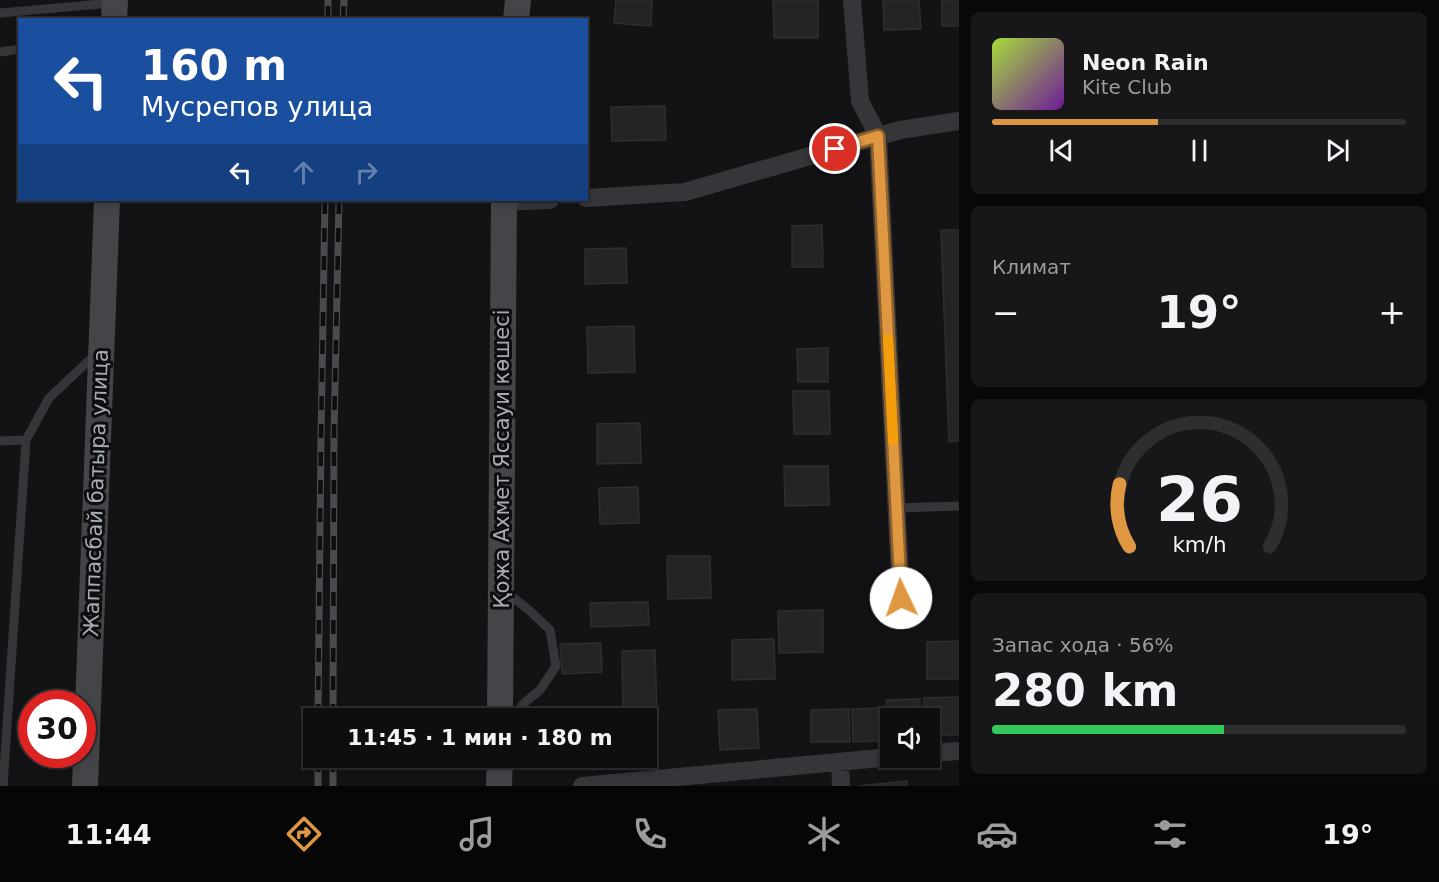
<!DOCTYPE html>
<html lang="ru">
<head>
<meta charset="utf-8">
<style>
  :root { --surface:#0e0e10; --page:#171719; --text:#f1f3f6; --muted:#9b9c9f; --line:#2e2e30; --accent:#df9841 }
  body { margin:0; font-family:"DejaVu Sans",sans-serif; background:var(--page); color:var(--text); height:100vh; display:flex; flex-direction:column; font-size:22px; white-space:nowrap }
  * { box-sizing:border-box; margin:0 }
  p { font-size:20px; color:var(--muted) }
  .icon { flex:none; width:33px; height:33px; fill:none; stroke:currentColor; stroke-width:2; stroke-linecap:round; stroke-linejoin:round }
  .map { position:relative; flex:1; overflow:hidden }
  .sheet { display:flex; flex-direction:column; gap:12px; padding:12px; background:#080809; width:480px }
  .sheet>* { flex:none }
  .banner { position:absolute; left:18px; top:18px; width:570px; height:183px; border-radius:0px; box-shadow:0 3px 9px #0003,0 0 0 2px var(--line); background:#1a4fa0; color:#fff; overflow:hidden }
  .controls { position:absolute; left:880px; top:708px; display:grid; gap:12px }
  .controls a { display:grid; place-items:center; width:60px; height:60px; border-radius:0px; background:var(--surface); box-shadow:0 3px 9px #0003,0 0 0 2px var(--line); font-size:30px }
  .speed { position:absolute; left:18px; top:690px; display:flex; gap:12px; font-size:30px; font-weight:700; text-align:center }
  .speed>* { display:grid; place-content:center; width:78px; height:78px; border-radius:50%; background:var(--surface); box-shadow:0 3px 9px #0003,0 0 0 2px var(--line); line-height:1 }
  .speed .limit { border:9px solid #d22; background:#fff; color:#111 }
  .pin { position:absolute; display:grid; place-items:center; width:51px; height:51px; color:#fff; margin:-26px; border:3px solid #fff; border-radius:50%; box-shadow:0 2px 6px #0007 }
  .me { position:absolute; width:66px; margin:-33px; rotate:357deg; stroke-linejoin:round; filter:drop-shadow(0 0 4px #0008) }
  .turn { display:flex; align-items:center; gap:21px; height:126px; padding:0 24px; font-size:27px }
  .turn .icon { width:78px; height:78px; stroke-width:2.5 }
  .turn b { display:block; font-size:42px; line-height:51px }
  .lanes { display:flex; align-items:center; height:57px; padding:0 24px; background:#0003; justify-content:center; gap:30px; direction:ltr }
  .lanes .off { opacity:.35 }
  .big { font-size:45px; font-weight:700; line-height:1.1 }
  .sheet .tile { flex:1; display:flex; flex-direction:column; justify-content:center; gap:9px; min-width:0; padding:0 21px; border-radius:9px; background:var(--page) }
  .sheet .dial { align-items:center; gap:0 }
  .dial svg { height:156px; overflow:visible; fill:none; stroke:var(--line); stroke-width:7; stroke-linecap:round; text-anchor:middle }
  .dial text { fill:var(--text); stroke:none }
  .song { display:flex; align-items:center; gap:18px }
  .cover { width:72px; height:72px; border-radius:9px; background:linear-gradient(135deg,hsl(80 70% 55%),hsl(280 70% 35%)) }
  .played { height:6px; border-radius:3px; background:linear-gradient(90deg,var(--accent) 40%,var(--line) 40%) }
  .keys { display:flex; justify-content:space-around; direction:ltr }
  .heat { display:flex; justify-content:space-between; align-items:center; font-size:33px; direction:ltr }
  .charge { height:9px; border-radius:4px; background:linear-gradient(90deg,#34c759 56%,var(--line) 0) }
  .trip { position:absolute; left:303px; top:708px; width:354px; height:60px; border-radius:0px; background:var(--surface); box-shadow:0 3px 9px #0003,0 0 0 2px var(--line); font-weight:700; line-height:60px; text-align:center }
  .menu { display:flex; height:96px; justify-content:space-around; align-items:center; background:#060606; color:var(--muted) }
  .menu .icon { width:42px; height:42px }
  .menu .selected { color:var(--accent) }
  .menu b { font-size:27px; color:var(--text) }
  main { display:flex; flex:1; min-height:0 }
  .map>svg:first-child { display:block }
  .building { fill:#232426; stroke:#2d2e31; stroke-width:1.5 }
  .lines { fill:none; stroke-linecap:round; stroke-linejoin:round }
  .lane { stroke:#353639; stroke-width:9 }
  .street { stroke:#353639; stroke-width:18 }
  .secondary { stroke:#434549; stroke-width:26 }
  .rail-casing { stroke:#484a4e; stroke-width:7 }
  .rail { stroke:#0e0e10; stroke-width:4.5; stroke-dasharray:14; stroke-linecap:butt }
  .route-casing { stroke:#91632a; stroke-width:15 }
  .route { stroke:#df9841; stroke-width:10 }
  .slow { stroke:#f59e0b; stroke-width:10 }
  .labels { text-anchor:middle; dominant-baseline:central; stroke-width:6; stroke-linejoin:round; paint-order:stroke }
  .street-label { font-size:21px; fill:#a6acb4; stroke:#0e0e10 }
</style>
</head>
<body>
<main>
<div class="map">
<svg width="959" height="786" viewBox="0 0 959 786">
  <rect width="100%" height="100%" fill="#131315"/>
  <path class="building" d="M616 0H652L651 26 614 23Z
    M773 0H818V38H774Z
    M883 0H919L921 29 884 30Z
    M942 0H959V26H942Z
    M665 106 666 140 612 141 611 107Z
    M822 225 823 267H792V226Z
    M941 230H959V441L949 442Z
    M941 230H959V441L949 442Z
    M626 248 627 283 585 284V249Z
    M634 326 635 372 588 373 587 327Z
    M828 348V382H798L797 349Z
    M793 391H829L830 434H794Z
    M640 423 641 463 597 464V424Z
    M784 466H828L829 505 785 506Z
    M638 487 639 523 600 524 599 488Z
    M667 556H710L711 598 668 599Z
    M648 602 649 625 591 627 590 603Z
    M823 610V652L779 653 778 611Z
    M774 639 775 679 732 680V640Z
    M959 641V679H927V642Z
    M601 643 602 672 562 674 560 644Z
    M655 650 658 749 646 750V718H623L622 651Z
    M959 697V735H930V718H924V698Z
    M920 699V718H891V736H887L886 700Z
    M880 708 881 741 853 742 852 709Z
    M757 709 759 748 720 750 718 710Z
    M849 709 850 742H811V710Z
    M907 781V786H858Z"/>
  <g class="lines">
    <path class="lane" d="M0 13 112 3
      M0 52 20 49
      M0 441 26 440 49 398 97 353
      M896 508 959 506
      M506 592 530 611 550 630 556 666 540 690 523 704 514 718
      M3 786 26 440"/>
    <path class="street" d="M852 0 860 101 878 136 901 598
      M586 198 685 192 900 130 959 121
      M504 202 550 200
      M930 753 959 751
      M840 762 841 786
      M582 786 891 757"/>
    <path class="secondary" d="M114 20 115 0
      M516 20 518 0
      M500 718 504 200
      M85 786 107 200
      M499 786 500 758"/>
    <g class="rail-casing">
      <path id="rail" d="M328 20V0
        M343 20 344 0
        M318 718 321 437 325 200
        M333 718 334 434 339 200
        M318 758V786
        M333 758V786"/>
    </g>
    <use href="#rail" class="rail"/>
  </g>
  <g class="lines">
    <g class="route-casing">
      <path id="route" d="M835 149 878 136 901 598"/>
    </g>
    <use href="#route" class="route"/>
    <path class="slow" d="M888 339 893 440"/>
  </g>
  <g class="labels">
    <g class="street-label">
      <text transform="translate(502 459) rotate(-90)">Қожа Ахмет Яссауи көшесі</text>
      <text transform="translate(96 493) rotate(-88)">Жаппасбай батыра улица</text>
    </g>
  </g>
</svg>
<div class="controls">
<a><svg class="icon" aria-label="sound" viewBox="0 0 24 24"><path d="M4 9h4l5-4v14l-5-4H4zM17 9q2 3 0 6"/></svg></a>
</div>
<div class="speed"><div class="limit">30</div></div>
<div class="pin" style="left:835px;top:149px;background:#d93025"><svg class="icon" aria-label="arrive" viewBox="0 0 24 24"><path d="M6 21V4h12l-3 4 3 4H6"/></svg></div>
<svg class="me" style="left:901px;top:598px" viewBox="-20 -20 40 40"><circle r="19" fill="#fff"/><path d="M0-13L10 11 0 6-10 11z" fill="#df9841"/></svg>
<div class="trip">11:45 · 1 мин · 180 m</div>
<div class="banner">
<div class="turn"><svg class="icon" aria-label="left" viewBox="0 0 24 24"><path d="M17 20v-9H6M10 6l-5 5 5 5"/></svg><div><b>160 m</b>Мусрепов улица</div></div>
<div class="lanes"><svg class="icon" aria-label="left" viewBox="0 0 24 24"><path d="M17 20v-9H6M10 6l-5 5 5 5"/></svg><svg class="icon off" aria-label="ahead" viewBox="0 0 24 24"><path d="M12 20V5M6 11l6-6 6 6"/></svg><svg class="icon off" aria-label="right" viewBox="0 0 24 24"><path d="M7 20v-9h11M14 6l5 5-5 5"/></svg></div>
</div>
</div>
<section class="sheet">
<div class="tile">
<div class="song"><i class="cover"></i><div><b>Neon Rain</b><p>Kite Club</p></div></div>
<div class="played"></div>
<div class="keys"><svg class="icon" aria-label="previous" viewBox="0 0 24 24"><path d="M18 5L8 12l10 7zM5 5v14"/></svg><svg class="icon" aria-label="pause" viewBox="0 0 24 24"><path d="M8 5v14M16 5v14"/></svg><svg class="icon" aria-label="next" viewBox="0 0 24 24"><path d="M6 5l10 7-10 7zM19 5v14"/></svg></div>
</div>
<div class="tile"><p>Климат</p>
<div class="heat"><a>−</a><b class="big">19°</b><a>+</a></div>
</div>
<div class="tile dial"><svg viewBox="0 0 100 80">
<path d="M14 69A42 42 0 1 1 86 69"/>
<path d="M14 69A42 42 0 0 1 9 37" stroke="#df9841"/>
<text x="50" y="56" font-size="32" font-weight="700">26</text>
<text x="50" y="72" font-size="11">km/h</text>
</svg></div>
<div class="tile"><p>Запас хода · 56%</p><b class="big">280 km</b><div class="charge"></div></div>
</section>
</main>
<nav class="menu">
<b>11:44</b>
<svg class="icon selected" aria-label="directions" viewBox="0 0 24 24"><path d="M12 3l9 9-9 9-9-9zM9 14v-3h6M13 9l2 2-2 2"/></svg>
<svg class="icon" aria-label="music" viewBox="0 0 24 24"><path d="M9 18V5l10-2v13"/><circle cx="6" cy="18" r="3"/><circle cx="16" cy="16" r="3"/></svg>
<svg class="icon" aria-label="phone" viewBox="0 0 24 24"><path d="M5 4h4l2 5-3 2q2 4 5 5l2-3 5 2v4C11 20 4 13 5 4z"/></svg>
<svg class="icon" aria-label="climate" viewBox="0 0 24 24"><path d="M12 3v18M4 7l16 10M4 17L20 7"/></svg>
<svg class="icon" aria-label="car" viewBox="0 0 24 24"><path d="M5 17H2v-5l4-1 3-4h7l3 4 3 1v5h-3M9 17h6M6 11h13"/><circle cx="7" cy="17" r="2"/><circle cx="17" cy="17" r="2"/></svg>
<svg class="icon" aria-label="filters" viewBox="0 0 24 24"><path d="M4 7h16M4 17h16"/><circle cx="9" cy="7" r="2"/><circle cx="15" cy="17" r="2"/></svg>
<b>19°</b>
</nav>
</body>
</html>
